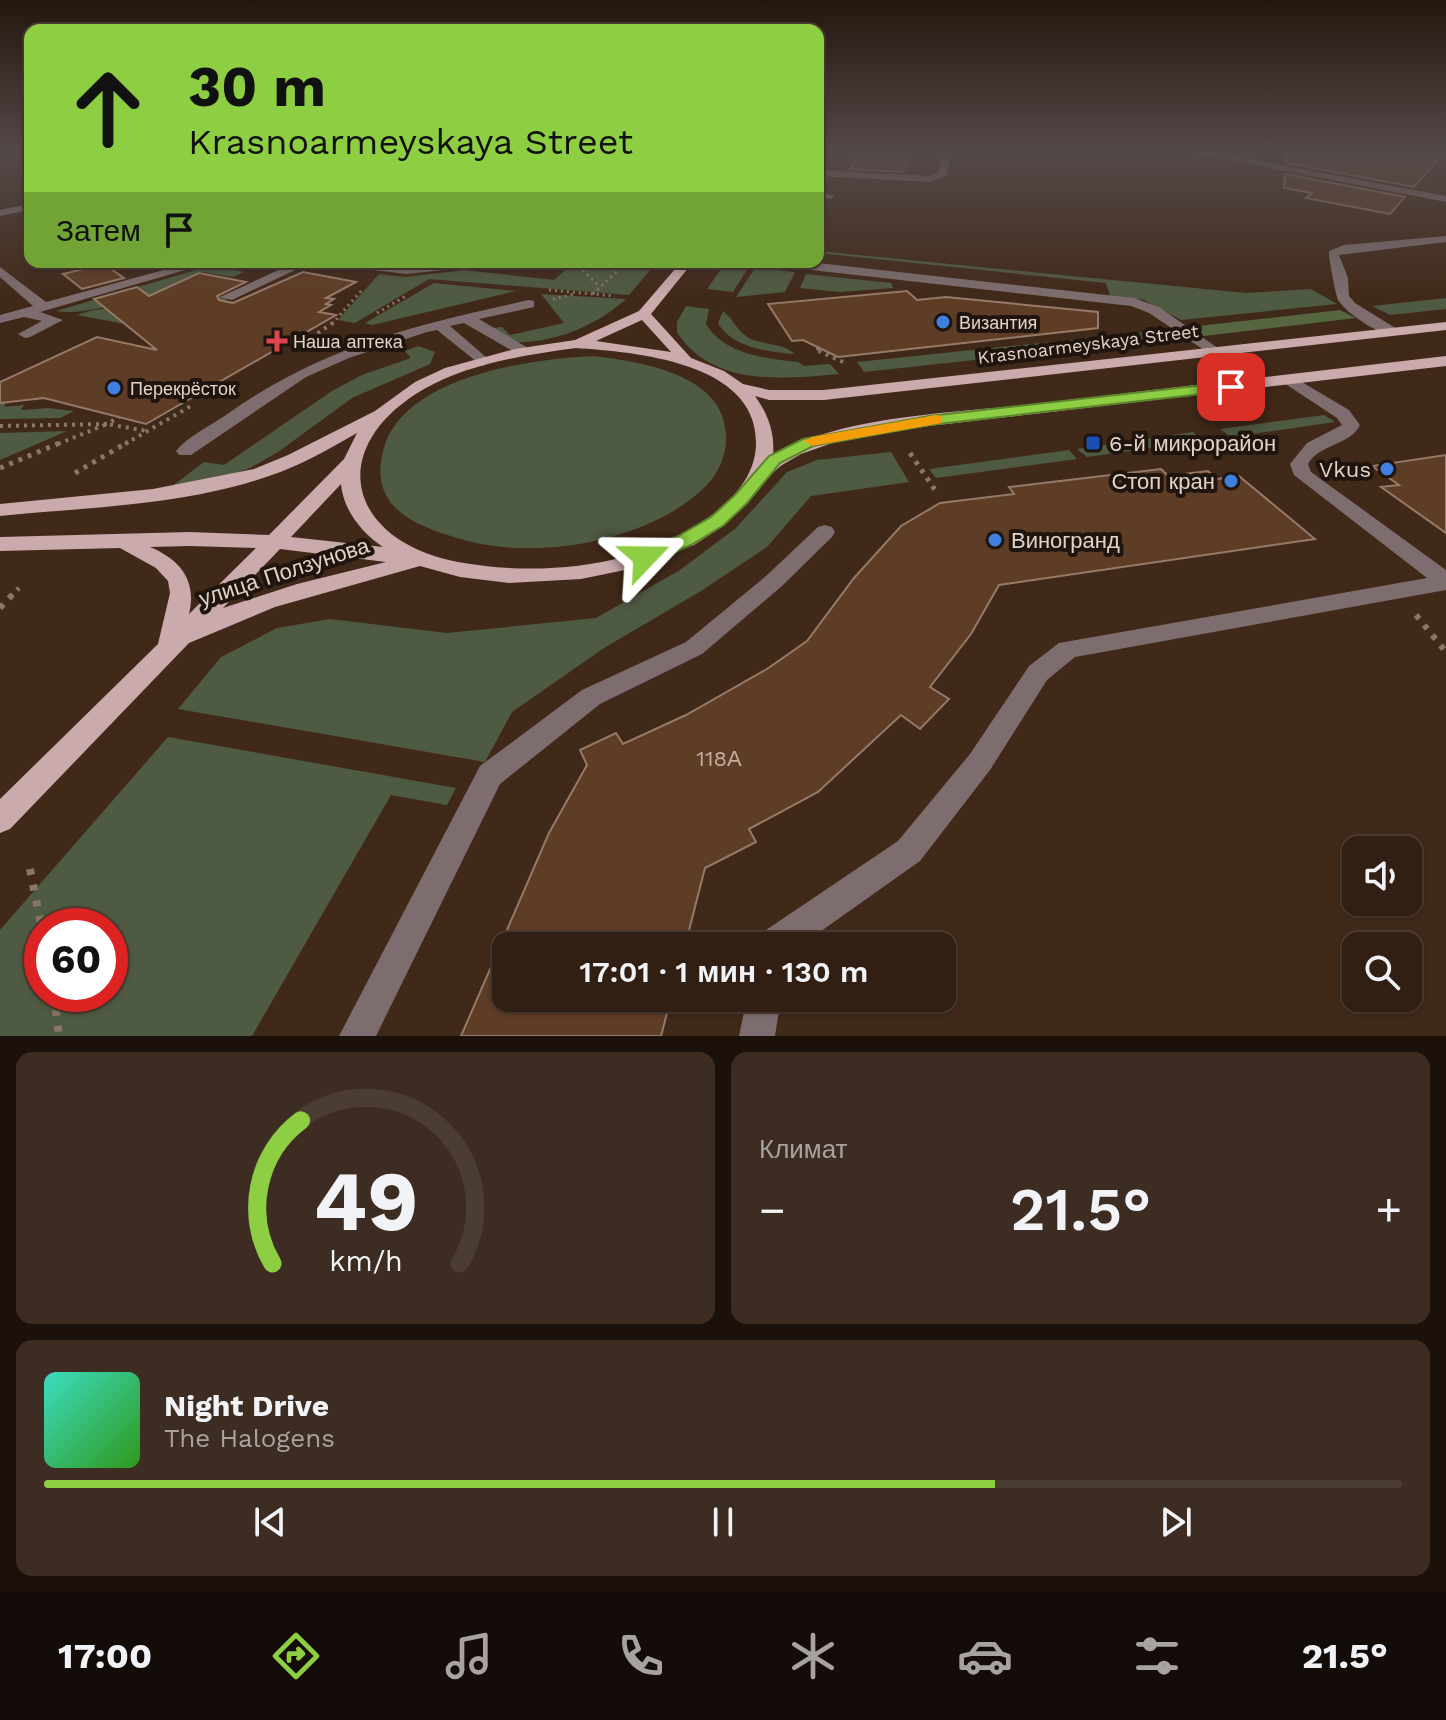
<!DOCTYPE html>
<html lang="ru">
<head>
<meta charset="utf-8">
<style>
  :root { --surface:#311f13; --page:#3d2c21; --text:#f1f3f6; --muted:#a8a2a0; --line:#4c3d33; --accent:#8ece43 }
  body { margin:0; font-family:"Work Sans",sans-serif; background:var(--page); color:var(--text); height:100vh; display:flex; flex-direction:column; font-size:30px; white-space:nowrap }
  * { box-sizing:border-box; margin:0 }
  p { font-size:26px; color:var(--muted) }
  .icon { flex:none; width:44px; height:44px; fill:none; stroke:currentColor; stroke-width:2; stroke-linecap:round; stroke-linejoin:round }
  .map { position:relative; height:1036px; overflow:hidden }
  .side { display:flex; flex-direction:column; gap:16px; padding:16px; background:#1b110a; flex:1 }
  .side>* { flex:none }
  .hud { position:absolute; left:24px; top:24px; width:800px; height:244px; border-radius:16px; box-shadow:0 2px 6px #0004,0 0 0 2px var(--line); background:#8ece43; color:#111; overflow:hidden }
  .controls { position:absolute; left:1342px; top:836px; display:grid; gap:16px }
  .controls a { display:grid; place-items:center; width:80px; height:80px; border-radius:16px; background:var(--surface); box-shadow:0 2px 6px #0004,0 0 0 2px var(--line); font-size:40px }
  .speed { position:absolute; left:24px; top:908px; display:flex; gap:16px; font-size:40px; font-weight:700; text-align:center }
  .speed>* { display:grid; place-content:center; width:104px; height:104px; border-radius:50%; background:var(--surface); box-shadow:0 2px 6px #0004,0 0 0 2px var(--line); line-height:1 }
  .speed .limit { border:12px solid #d22; background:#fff; color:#111 }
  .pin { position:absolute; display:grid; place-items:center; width:68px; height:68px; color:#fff; margin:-34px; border-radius:16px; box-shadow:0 4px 12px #0006 }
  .me { position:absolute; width:88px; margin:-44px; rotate:67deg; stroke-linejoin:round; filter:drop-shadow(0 0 6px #0008) }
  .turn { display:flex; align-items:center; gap:28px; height:168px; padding:0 32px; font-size:36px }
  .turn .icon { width:104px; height:104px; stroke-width:2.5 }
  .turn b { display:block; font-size:56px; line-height:68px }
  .then { display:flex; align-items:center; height:76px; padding:0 32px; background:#0003; gap:16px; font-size:30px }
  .big { font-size:60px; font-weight:600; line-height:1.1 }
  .side .tile { flex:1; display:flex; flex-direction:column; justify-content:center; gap:12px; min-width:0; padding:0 28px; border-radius:16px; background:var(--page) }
  .side .dial { align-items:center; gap:0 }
  .dial svg { height:208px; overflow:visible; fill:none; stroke:var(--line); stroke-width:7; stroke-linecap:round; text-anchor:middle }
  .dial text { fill:var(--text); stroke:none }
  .song { display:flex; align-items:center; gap:24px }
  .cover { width:96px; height:96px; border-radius:12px; background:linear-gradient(135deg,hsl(170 70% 55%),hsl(110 70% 35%)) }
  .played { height:8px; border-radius:4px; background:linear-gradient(90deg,var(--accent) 70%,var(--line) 70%) }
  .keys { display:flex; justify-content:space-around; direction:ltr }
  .heat { display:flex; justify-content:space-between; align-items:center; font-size:44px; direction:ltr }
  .side .tiles { flex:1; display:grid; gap:16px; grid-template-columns:1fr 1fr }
  .tile:last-child { grid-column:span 2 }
  .trip { position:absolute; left:492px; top:932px; width:464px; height:80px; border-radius:16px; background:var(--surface); box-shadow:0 2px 6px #0004,0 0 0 2px var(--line); font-weight:600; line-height:80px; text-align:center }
  .menu { display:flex; height:128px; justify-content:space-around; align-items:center; background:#140c08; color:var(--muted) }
  .menu .icon { width:56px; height:56px }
  .menu .active { color:var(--accent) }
  .menu b { font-size:36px; color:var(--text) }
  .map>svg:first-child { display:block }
  .green { fill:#4f5a42; fill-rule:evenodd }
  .forest { fill:#556641 }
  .building { fill:#5e3d26; stroke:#967a68; stroke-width:2 }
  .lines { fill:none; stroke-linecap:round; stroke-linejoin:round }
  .path-far4 { stroke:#8a7669; stroke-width:3; stroke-dasharray:2 4; stroke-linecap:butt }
  .path-far3 { stroke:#8a7669; stroke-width:4; stroke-dasharray:3 5; stroke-linecap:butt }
  .path-far2 { stroke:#8a7669; stroke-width:5; stroke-dasharray:4 6; stroke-linecap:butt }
  .path-far1 { stroke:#8a7669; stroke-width:6; stroke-dasharray:5 8; stroke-linecap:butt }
  .path { stroke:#8a7669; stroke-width:8; stroke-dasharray:6 10; stroke-linecap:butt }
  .minor { fill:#7d6d6e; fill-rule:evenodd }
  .major { fill:#caaaac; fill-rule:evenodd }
  .route { fill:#8ece43; stroke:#5c862c; stroke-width:2 }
  .slow { fill:#f59e0b }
  .shop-dot { fill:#3f7fe0; stroke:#1f150e; stroke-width:3 }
  .health-dot { fill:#e0444e; stroke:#1f150e; stroke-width:3 }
  .transit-dot { fill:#1a4fb4; stroke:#1f150e; stroke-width:3 }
  .labels { text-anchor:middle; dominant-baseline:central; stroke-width:8; stroke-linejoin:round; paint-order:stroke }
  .far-poi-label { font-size:18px; fill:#e2d2c8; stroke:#1f150e; text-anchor:start }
  .far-street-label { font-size:18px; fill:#e2d2c8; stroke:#1f150e }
  .poi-label { font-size:22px; fill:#e2d2c8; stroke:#1f150e; text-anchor:start }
  .street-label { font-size:22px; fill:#e2d2c8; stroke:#1f150e }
  .near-number-label { font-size:22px; fill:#c1ada0 }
</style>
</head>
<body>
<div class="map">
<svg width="1446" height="1036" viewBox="0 0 1446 1036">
  <rect width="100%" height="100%" fill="#412919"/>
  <path class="green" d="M818 251 1246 293 1311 289 1337 304 1181 320 1144 300 1110 296 1106 283 818 253Z
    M223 262H250L234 270 244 272 233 277 202 272 177 282 195 292 230 298 162 331 77 315 93 310 144 305C114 301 84 316 56 311Z
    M574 262H657L629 295 429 279 355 323 338 320 379 274 405 277 464 270 554 280Z
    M726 262H752L733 292 707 289Z
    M755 268 795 272 785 292 736 297Z
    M806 274 891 283 893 288 839 292 800 288Z
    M434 283 516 291 372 325 365 323Z
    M541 294 626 299C593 329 548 345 504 342L491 328 502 327 510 335 564 323Z
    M1446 298V309L1390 315 1372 306Z
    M686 306 709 309 706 324C725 355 765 358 798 362L804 366 830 364 839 374C783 379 712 387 677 332V322Z
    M723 311C735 321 737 332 751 339 766 345 782 343 795 354 769 352 732 348 718 323Z
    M1176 329 1188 337 864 372 857 362Z
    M418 346 435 352 430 364 352 398 278 452 250 468 214 481 167 490 204 462 224 465 332 391 362 375 411 358 405 351Z
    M594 356C641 362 725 374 726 436 727 453 719 472 707 485 650 543 532 562 457 538 434 531 403 521 389 500 378 483 379 466 384 448 405 376 530 359 594 356Z
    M6 402 4 407 24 405 21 410 48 408 74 411 60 418 0 419V403Z
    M1324 415 1335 422 1231 437 1220 429Z
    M67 431 0 460V433Z
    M1193 432 1203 441 1087 457 1077 449Z
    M1069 450 1077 459 936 478 929 469Z
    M891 452 909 482 811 496 767 547 701 591 604 648 512 712 485 762 178 709 221 657 277 628 330 619 447 633 596 618 680 570 736 528 787 472 817 460Z
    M168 737 456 788 447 805 391 795 252 1036H0V930ZM42 926H110V994H42Z"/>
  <path class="forest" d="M1340 310 1356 318 1204 336 1189 327Z"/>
  <path class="building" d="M859 152H910L903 172 850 169Z
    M1286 152H1445L1414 187 1286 163Z
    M1285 174 1405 197 1390 214 1306 198 1312 193 1284 188Z
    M104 264 124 278 82 289 63 274Z
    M303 272 356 282 326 298 334 299 326 304 331 305 319 312 336 315 146 424 44 398 0 403V382L97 337 157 350 94 299 137 287 149 296 199 273 246 282 217 296 219 300 233 303Z
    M907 291 917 300 946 297 1098 312V328L838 357 803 340 792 341 768 304Z
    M1446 455V533L1381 487 1399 485 1372 466Z
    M1161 469 1168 476 1208 471 1217 479 1239 476 1315 539 999 585 971 634 930 687 949 699 920 729 901 715 818 792 749 829 756 842 705 868 685 946H506V998H671L661 1036H461L549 833 587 765 580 750 616 733 623 744 686 715 767 669 807 641 854 578 901 526 940 503 1014 494 1009 487Z"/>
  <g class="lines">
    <path class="path-far4" d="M574 262 600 287
      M549 290 615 296
      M593 294 627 262
      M553 299 575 294
      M377 313 406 296
      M332 324 362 290"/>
    <path class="path-far3" d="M311 338 334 322
      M819 348 815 349 843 362
      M0 426 107 424 119 417
      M58 444 107 424 147 431
      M125 444 191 406"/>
    <path class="path-far2" d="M910 453 937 493
      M0 468 62 442
      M75 473 128 442
      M10 597 19 588"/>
    <path class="path-far1" d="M0 608 12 595
      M1416 615 1446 652"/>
    <path class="path" d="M30 869 42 930
      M54 994 59 1036"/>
    <path class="minor" d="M944 152H952L947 175 931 182 818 176V170L930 176 938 173Z
      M1190 152H1210L1446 196V202Z
      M818 192 835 196 830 199 818 198Z
      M30 204V210L0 216V210Z
      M1446 236V242L1339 255 1348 278 1349 296 1355 303 1397 329V335C1381 337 1347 314 1338 300 1336 296 1328 256 1329 251L1344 245Z
      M193 262H213L40 312 63 320 30 337 25 338 18 334 42 321 24 317 0 323V315L33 306 0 277V267L46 302Z
      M296 262H312L232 300 220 297Z
      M333 262 407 266 446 262H529L498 270 470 267 407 274 339 266Z
      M770 262H809L1134 298 1159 307 1222 351 1215 355 1210 354 1149 313 1131 306 776 266Z
      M529 300 534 301V307L479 319 528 348V354H518L464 323 450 326 487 358V364L482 366 437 330 427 332 349 358 306 377 191 455H179L176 451C188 436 210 426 226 415 325 345 413 326 529 300Z
      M1290 375 1349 410 1360 425C1350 446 1320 443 1308 464L1311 472 1446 570V590L1075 657 1047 680 990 770 920 861 800 946H755L760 934 898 841 970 754 1029 666 1059 643 1427 578 1294 475 1290 464 1307 443 1342 425 1337 418 1284 383 1282 380Z
      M825 525 832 527 835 532 832 537 782 586 702 654 600 704 500 784 376 1036H339L480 766 582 690 686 642 766 576 818 527Z
      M747 998H781L775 1036H739Z"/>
    <path class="major" d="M681 262H693L651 314 691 358 724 371 743 384 769 390H824L1446 322V330L824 400H769L755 396C768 414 775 433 773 455 843 415 954 413 1034 404 1171 388 1309 372 1446 356V366L929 426 841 440 801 454 782 465 764 480 748 503 723 526 694 545 625 570 581 579 509 583 460 577 420 566 275 607 189 643 10 829 0 833V799L158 644 170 593 168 581 156 568 120 548 0 551V537L190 532 269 535 344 459 357 433C329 449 300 466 269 476 183 506 89 507 0 516V504L153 489 254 469 288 455 375 411 415 382 445 368 515 349 575 340 639 311ZM642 320 671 352 596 341ZM576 348C635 352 757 362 756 443 756 475 733 500 709 517 641 568 539 577 458 562 348 541 323 448 424 389 470 363 525 355 576 348ZM341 484C343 510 362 533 383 547L291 537ZM190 546 256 548 189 614C197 581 181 560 150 547ZM280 549 386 562 297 584 223 608Z"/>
  </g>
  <linearGradient id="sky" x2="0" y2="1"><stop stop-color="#24170e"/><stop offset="0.51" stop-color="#544949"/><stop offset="1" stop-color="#544949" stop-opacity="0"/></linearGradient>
  <rect width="1446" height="297" fill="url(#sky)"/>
  <path class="route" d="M1231 382 1237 384V390L929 425 813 446 780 463 747 503 724 525 691 545 652 562H638L636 557 638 552 678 536 711 517 735 495 769 456 803 439 929 416Z"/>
  <path class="slow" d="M936 415 942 416V423L812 446 804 441 812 437Z"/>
  <g class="shop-dot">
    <circle cx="943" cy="322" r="8"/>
    <circle cx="114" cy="388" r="8"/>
    <circle cx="1387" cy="469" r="8"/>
    <circle cx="1231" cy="481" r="8"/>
    <circle cx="995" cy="540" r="8"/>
  </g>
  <path class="health-dot" d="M273 329h8v8h8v8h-8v8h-8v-8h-8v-8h8z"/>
  <rect class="transit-dot" x="1085" y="435" width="16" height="16" rx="4"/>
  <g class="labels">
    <g class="far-poi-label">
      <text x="959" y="322">Византия</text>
      <text x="293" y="341">Наша аптека</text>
      <text x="130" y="388">Перекрёсток</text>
    </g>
    <g class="far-street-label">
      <text transform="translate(1088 344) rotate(-7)">Krasnoarmeyskaya Street</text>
    </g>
    <g class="poi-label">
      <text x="1109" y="443">6-й микрорайон</text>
      <text x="1371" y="469" text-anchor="end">Vkus</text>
      <text x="1215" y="481" text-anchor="end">Стоп кран</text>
      <text x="1011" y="540">Виногранд</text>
    </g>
    <g class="street-label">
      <text transform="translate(284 572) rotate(-18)">улица Ползунова</text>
    </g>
    <g class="near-number-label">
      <text x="719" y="758">118А</text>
    </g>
  </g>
</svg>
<div class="controls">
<a><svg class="icon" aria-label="sound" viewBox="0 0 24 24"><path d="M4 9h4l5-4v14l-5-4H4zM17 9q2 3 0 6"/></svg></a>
<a><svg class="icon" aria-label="search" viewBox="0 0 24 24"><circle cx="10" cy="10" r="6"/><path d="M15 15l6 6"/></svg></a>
</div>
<div class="speed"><div class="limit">60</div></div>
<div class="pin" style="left:1231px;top:387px;background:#d93025"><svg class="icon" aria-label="arrive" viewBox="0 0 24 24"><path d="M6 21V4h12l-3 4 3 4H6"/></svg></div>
<svg class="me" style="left:645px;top:557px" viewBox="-20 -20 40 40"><path d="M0-17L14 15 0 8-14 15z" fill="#8ece43" stroke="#fff" stroke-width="4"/></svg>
<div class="trip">17:01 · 1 мин · 130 m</div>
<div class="hud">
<div class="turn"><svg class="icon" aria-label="ahead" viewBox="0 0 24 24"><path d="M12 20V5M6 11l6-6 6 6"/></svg><div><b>30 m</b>Krasnoarmeyskaya Street</div></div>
<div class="then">Затем<svg class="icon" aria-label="arrive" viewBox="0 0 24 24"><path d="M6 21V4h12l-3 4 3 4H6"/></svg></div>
</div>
</div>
<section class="side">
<div class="tiles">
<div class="tile dial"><svg viewBox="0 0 100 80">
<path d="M14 69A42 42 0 1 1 86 69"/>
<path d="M14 69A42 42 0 0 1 25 14" stroke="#8ece43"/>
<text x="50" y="56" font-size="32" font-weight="700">49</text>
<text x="50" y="72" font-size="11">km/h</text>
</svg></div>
<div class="tile"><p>Климат</p>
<div class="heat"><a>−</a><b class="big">21.5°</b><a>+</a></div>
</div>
<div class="tile">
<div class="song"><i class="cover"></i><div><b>Night Drive</b><p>The Halogens</p></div></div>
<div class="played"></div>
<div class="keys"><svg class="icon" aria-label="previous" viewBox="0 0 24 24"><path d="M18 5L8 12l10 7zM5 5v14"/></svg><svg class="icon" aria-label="pause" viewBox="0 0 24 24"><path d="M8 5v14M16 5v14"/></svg><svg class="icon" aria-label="next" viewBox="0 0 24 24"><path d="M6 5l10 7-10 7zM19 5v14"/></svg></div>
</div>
</div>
</section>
<nav class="menu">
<b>17:00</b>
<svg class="icon active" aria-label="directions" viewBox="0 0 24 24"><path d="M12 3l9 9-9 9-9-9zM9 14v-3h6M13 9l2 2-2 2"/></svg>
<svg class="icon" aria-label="music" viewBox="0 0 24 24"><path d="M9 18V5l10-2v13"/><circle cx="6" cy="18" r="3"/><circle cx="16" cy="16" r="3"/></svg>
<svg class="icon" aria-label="phone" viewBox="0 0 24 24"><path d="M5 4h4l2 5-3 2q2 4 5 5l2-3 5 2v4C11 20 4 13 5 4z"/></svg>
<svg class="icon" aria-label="climate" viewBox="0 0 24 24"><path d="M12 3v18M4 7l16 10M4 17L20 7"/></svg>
<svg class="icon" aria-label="car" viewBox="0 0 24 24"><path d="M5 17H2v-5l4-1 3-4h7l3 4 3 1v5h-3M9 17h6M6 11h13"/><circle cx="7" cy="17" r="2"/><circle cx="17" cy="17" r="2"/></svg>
<svg class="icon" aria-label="filters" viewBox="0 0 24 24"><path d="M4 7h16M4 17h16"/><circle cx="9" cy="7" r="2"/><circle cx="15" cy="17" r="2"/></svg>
<b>21.5°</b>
</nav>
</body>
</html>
